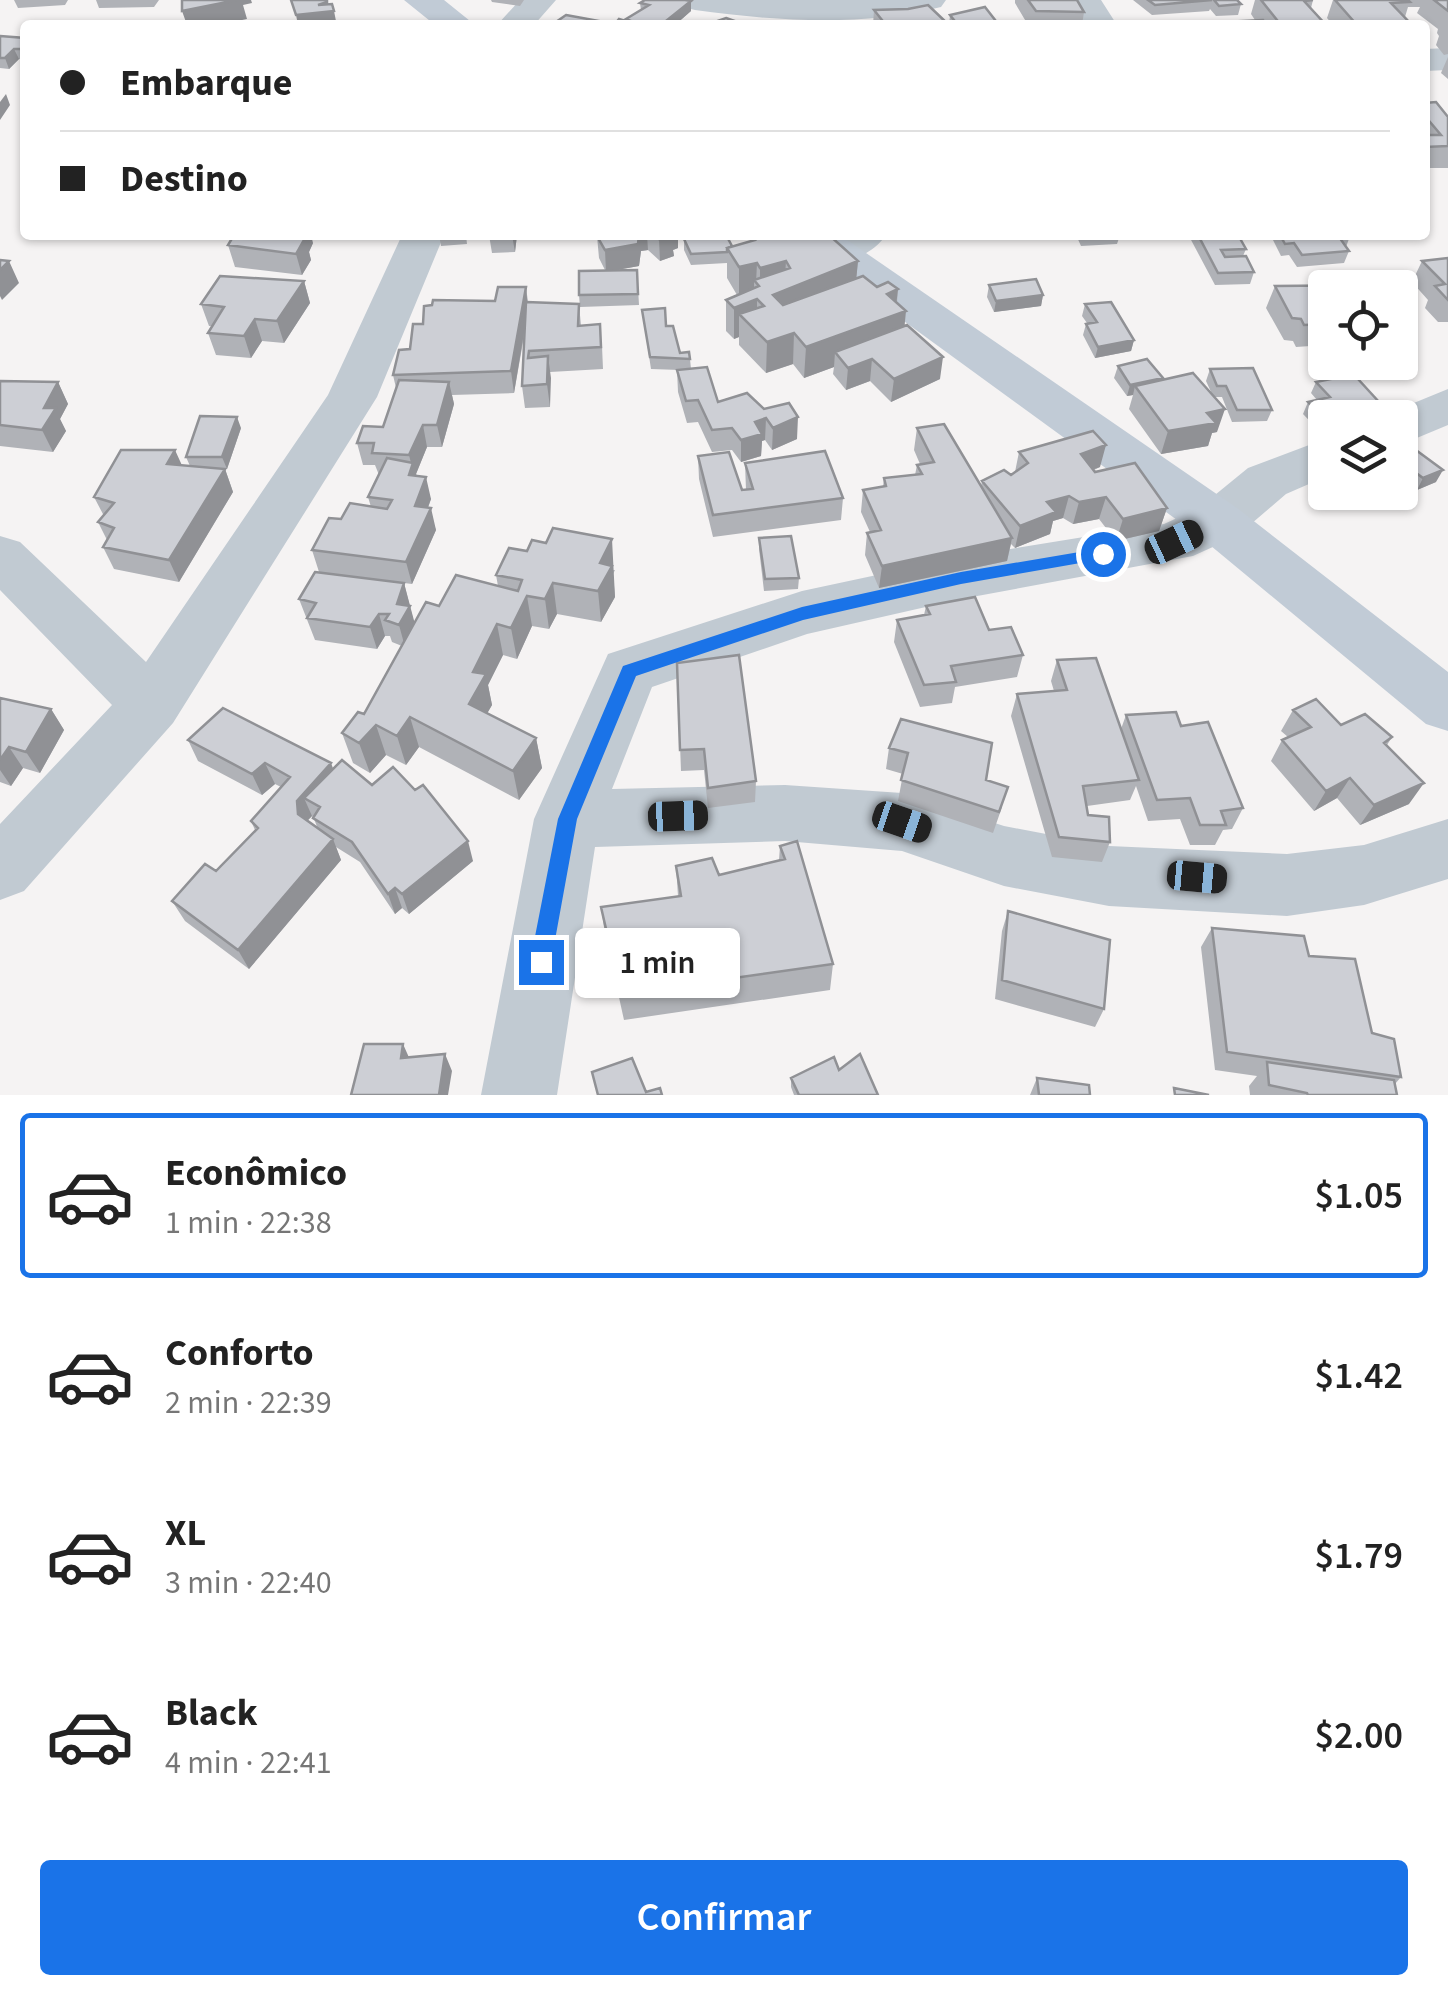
<!DOCTYPE html>
<html lang="pt">
<head>
<meta charset="utf-8">
<style>
	body { margin:0; font-family:"Source Sans 3",sans-serif; background:#f2f2f2; color:#222; height:100vh; display:flex; flex-direction:column; font-size:38px; white-space:nowrap }
	* { box-sizing:border-box; margin:0 }
	p { font-size:32px; color:#767676 }
	.icon { flex:none; width:55px; height:55px; fill:none; stroke:currentColor; stroke-width:2; stroke-linecap:round; stroke-linejoin:round }
	.map { position:relative; height:1095px; overflow:hidden }
	.drawer { display:flex; flex-direction:column; background:#fff; flex:1 }
	.drawer>* { flex:none }
	.top-card { position:absolute; left:20px; top:20px; width:1410px; height:220px; border-radius:10px; box-shadow:0 2px 8px #0004; display:grid; align-content:center; height:220px; padding:0 40px; background:#fff }
	.buttons { position:absolute; left:1308px; top:270px; display:grid; gap:20px }
	.buttons a { display:grid; place-items:center; width:110px; height:110px; border-radius:10px; background:#fff; box-shadow:0 2px 8px #0004; font-size:50px }
	.end { position:absolute; width:45px; height:45px; margin:-22px; border:12px solid #1a73e8; background:#fff; box-shadow:0 0 0 5px #fff }
	.from { border-radius:50% }
	.bubble { position:absolute; height:70px; border-radius:10px; background:#fff; box-shadow:0 2px 8px #0004; font-size:32px; font-weight:600; line-height:70px; text-align:center }
	.car { position:absolute; width:30px; height:60px; margin:-30px -15px; border-radius:12px; box-shadow:0 0 8px 2px #0007; background:linear-gradient(#222 24%,#8ab4d8 0 40%,#222 0 76%,#8ab4d8 0 86%,#222 0) }
	.top-card b { display:flex; align-items:center; gap:35px; height:95px; font-size:38px }
	.top-card b+b { border-top:2px solid #e0e0e0 }
	.top-card i { width:25px; height:25px; background:#222 }
	ul { padding:18px 0 0; list-style:none }
	li { display:flex; align-items:center; gap:30px; height:165px; margin:0 20px 15px; padding:0 20px; border:5px solid transparent; border-radius:10px }
	li div { flex:1 }
	li b { display:block; font-size:38px }
	li em { font-style:normal; font-weight:600 }
	li.active { border-color:#1a73e8 }
	li>.icon { width:90px; height:90px; stroke-width:1.5 }
	.cta { display:flex; gap:20px; margin-top:auto; padding:20px 40px }
	.cta a { flex:1; height:115px; border-radius:10px; background:#1a73e8; color:#fff; font-size:40px; font-weight:600; line-height:115px; text-align:center }
	.map>svg:first-child { display:block }
</style>
</head>
<body>
<div class="map">
<svg width="1448" height="1095" viewBox="0 0 1448 1095">
	<rect width="100%" height="100%" fill="#f5f3f3"/>
	<g fill="none" stroke-linecap="round" stroke-linejoin="round">
		<path fill="#c1cad2" fill-rule="evenodd" d="M520,0H556L534,25H497Z
			M678,0H946L941,7C862,27 775,21 695,10L683,7Z
			M1067,0H1101L1117,25H1083Z
			M1448,48V70L1425,71V49Z
			M402,235H444L377,397L173,723L24,891L0,900V824L112,705L0,590V536L20,542L146,662L328,395Z
			M832,235H886C872,256 843,266 820,260L813,251Z
			M1448,389V425L1400,445V418L1382,416Z
			M1325,439V477L1286,494L1237,536L1193,556L961,599L807,634L652,687L612,789L785,785L902,793L1004,826L1109,846L1287,854L1364,845L1448,819V879L1364,905L1287,916L1109,906L1004,886L902,851L785,841L595,847L557,1095H481L534,819L608,654L802,591L961,557L1164,524L1199,508L1248,468Z"/>
		<path fill="#c1cbd6" fill-rule="evenodd" d="M404,0H444L475,25H435Z
			M783,235H837L850,242L1237,508L1448,672V731L1426,724L1199,536L820,260L789,244Z"/>
	</g>
	<path fill="#b0b2b7" fill-rule="evenodd" d="M14,0H68L65,5L18,8Z
		M96,0H159L154,7L99,8Z
		M491,0H524L520,6L492,2Z
		M1015,0H1077L1084,12L1082,25H1028L1015,3Z
		M1133,0H1237L1241,4L1238,15L1216,16L1210,9L1209,11L1152,15Z
		M1255,0H1313L1311,8L1326,25H1224V22L1255,20L1251,14Z
		M1333,0H1448V54L1444,55L1436,45L1439,36L1437,33L1438,29L1417,13L1420,7H1408L1405,17L1412,25H1333L1327,18Z
		M691,1V11L675,25H627L626,19L641,10L640,3Z
		M874,10L949,25L950,15L999,25H873Z
		M0,36L25,38V60L19,59L9,69L0,68Z
		M1448,57V79L1441,73Z
		M1425,103L1448,117V168H1425Z
		M439,235H466L467,244L441,246Z
		M489,235H517L515,252L492,253Z
		M601,235H678V248L673,250L674,256L660,261L648,250L641,251L639,266L616,270H637L639,305L580,307L579,295L605,270L599,258L597,236Z
		M694,235H726L732,246L751,241V235H786L789,237L858,261L856,279L877,287L898,289L897,303L905,326L940,379L891,402L870,381L846,390L833,374L834,367L804,378L793,364L766,373L739,345V337L734,339L726,331V300L737,295L727,278V263L691,265L684,250V239L694,237Z
		M1076,235H1120L1117,244L1081,246Z
		M1191,235H1238L1246,249L1243,256L1254,272L1250,284L1215,285L1190,238Z
		M1273,235H1350V236L1346,247L1349,251L1344,263L1297,267L1289,255L1281,256L1272,238Z
		M313,243L309,252L311,260L302,275L235,267L228,245Z
		M1448,258V322H1438L1425,308L1428,300L1412,282L1422,261Z
		M304,281L310,303L284,343L262,341L251,358L216,355L208,333L212,326H209L201,304Z
		M989,285L1043,295L1041,306L994,312L987,297Z
		M1275,286L1325,288V345L1296,347L1293,341L1284,340L1266,308Z
		M526,287L528,302L579,304L581,326L602,346L603,369L550,372V407L525,408L522,386L525,331L514,393L452,395L454,404L442,447H427L416,474L431,499L428,508L436,530L412,584L404,583L414,623L439,606L498,586L496,575L615,570L613,574L615,597L601,622L557,614L549,629L532,626L517,659L503,655L488,685L492,705L487,713L536,738L542,768L519,800L419,747L406,765L386,755L370,773L353,763L342,733L364,714L402,646L392,642L390,636H385L377,649L315,640L299,599L394,582L319,572L312,550L341,519L371,507L368,497L379,475L375,465H363L357,443L383,427L396,388L393,375L410,349L423,324L495,301Z
		M1085,304L1134,340L1131,351L1095,358L1083,335L1086,324L1087,323L1082,316Z
		M642,310L666,326L680,353L690,359L691,369L718,402L747,393L797,439L772,450L765,440L762,441L761,456L741,462L732,450L712,452L698,422L687,423L678,392L677,370H680L651,369Z
		M1118,366L1163,378L1162,380L1212,394L1206,381L1210,369L1272,410L1267,421L1232,422L1222,397H1214L1217,432L1212,433L1208,446L1161,454L1129,409L1133,395L1127,396L1114,378Z
		M1329,369L1374,414L1361,417L1325,418V437L1303,414L1308,402L1317,400L1311,393L1316,382L1325,380Z
		M0,381L58,382L68,404L60,419L66,431L53,452L0,446Z
		M241,428L227,469H217H225L233,492L179,582L114,569L103,547L107,540L98,522L104,516L94,497L182,465L190,466L186,457Z
		M917,428L981,486L982,481L1011,475L1015,472L1019,452L1100,467L1094,470L1167,508L1159,531L1116,541L1099,519L1073,524L1063,518L1053,521L1050,534L1015,548L1011,544L1007,561L879,588L865,555L867,533L870,532L861,512L863,490L883,487L884,478L915,475L917,465L920,464L914,450Z
		M1400,444L1436,482L1417,490L1400,477Z
		M698,456L742,490H746L745,463L843,498L841,520L713,537L699,479Z
		M759,538L799,578L798,589L764,591L759,549Z
		M926,606L989,630L1023,655L1017,677L955,687L952,703L920,707L894,642L897,620L924,615Z
		M1057,660L1121,729L1126,715L1181,726L1243,808L1232,829L1223,830L1215,845H1190L1180,819L1148,821L1136,786L1130,800L1087,806L1088,815L1110,842L1102,862L1052,857L1011,716L1017,694L1054,691L1051,681Z
		M677,663L756,781L755,802L708,808L704,770L681,771Z
		M0,698L51,709L64,730L40,773L23,768L11,786L0,782Z
		M1293,710L1341,725L1392,737L1387,745L1409,804L1360,825L1337,798L1314,811L1271,761L1282,740L1288,737L1281,731Z
		M901,719L986,780L1002,807L993,833L898,801L903,774L886,769L889,748Z
		M188,740L333,770L372,785L473,861L409,914L402,908L395,914L360,862L336,847L341,860L249,969L185,921L172,901L216,871L255,830L251,821L281,787L275,784L262,795L198,761ZM312,816L314,819L318,829L307,821Z
		M780,846L833,964L830,990L624,1020L605,934L601,907L678,896L676,866L719,875L779,860Z
		M1008,911L1104,1009L1095,1027L995,999L1002,931Z
		M1212,928L1309,956L1372,1033L1401,1077L1395,1084L1397,1095H1250L1249,1086L1257,1076L1215,1070L1201,947Z
		M839,1070L878,1095H794L791,1087V1078Z
		M1037,1078L1090,1095H1030Z"/>
	<path fill="#909195" d="M237,0H251L252,3L243,5L247,19L218,25H187L182,11Z
		M327,0L329,12L334,11L336,21L298,25L296,15Z
		M691,1V11L675,25H661Z
		M14,49L19,59L9,69L5,58Z
		M6,94L10,105L0,120V102Z
		M301,235H311L313,243L309,252L311,260L302,275L296,254Z
		M512,235H517L515,252Z
		M639,235H647L648,250L641,251L639,266L606,272L605,250Z
		M670,235H678V248L673,250L674,256L660,261L659,239Z
		M9,261L19,283L2,300L0,296V270Z
		M786,261L784,291L858,261L855,292L772,326L760,298V268Z
		M757,263L756,283L754,280V294L739,298V267Z
		M304,281L310,303L284,343L277,321Z
		M526,287L528,309L514,393L511,371Z
		M898,289L895,315L906,311L903,342L835,352L834,367L804,378L806,347L887,294Z
		M1043,295L1041,306L994,312L996,301Z
		M757,299V330L739,314V337L734,339V308Z
		M255,319L262,341L251,358L244,336Z
		M794,333L793,364L766,373L767,342Z
		M1134,340L1131,351L1095,358L1098,347Z
		M548,356L551,378L550,407L547,384Z
		M943,357L940,379L891,402L894,379Z
		M872,359L870,381L846,390L848,368Z
		M1163,378L1159,389L1135,386L1133,395L1127,396L1130,385Z
		M58,382L68,404L60,419L66,431L53,452L42,430L44,408Z
		M449,382L454,404L442,447L437,425Z
		M1379,402L1374,414L1357,418L1352,408Z
		M1225,409L1217,432L1212,433L1208,446L1161,454L1168,431L1207,413Z
		M237,417L241,428L227,469L222,457Z
		M798,417L797,439L772,450L773,428Z
		M766,418L765,440L762,441L761,456L741,462V440L755,422Z
		M423,425L427,447L416,474L419,485L409,475L412,467L409,455Z
		M1106,445L1100,467L1075,476L1081,454Z
		M175,450L185,472L167,464Z
		M225,469L233,492L179,582L169,560Z
		M1443,470L1436,482L1417,490L1423,478Z
		M426,477L431,499L420,528L415,506Z
		M1069,496L1063,518L1053,521L1050,534L1015,548L1020,526L1047,502Z
		M1106,497L1099,519L1073,524L1079,502Z
		M431,508L436,530L412,584L406,562Z
		M1167,508L1159,531L1116,541L1123,519Z
		M1012,538L1007,561L879,588L882,566Z
		M612,539L615,597L601,622L598,591L600,563Z
		M404,583L416,628L405,647L399,625L397,604Z
		M553,583L557,614L549,629L545,599Z
		M527,596L532,626L517,659L511,628Z
		M379,614L385,636L377,649L370,627Z
		M497,624L503,655L488,685L492,705L476,733L469,704L473,672Z
		M51,709L64,730L40,773L26,752Z
		M410,717L419,747L406,765L397,736Z
		M376,725L386,755L370,773L359,743Z
		M536,738L542,768L519,800L513,771Z
		M9,747L23,768L11,786L0,770V760Z
		M265,763L275,784L262,795L252,774Z
		M331,763L339,784L304,798L312,816L306,822L298,814L297,801Z
		M1350,778L1337,798L1314,811L1326,791Z
		M1424,783L1409,804L1360,825L1374,805Z
		M333,839L341,860L249,969L238,950Z
		M468,841L473,861L409,914L402,894Z
		M395,888L402,908L395,914L388,894Z
		M403,1044L411,1062L401,1058Z
		M445,1054L452,1071L448,1095H439Z"/>
	<path fill="#cdcfd5" stroke="#909195" stroke-width="2.5" d="M182,0H237L182,11Z
		M291,0H327V2L318,5L332,4L334,11L296,15Z
		M645,0H685L691,1L661,25H640L626,19L649,5L640,3Z
		M1028,0H1077L1084,12L1036,11Z
		M1148,0H1212L1155,5Z
		M1214,0H1237L1241,4L1219,6Z
		M1261,0H1313L1304,1L1326,25H1281Z
		M1335,0H1408L1410,2L1391,3L1412,25H1357Z
		M1434,0H1448V11Z
		M928,5L949,25H886L874,10L908,9Z
		M985,7L999,25H958L950,15Z
		M566,15L615,24L619,19L626,21L625,25H569L556,22Z
		M726,18L746,25H706Z
		M1263,20L1267,25H1225L1224,22Z
		M0,36L25,38V49H14L5,58H0Z
		M1436,102L1448,117V146L1425,147V135H1441L1425,116V103Z
		M234,235H301L300,237L305,238L296,254L228,245Z
		M601,235H639L638,244L605,250L597,236Z
		M654,235H671L659,239Z
		M695,235H726L732,246L727,248V252L691,254L684,239L696,237Z
		M752,235H786L789,237L795,235H829L858,261L773,295L783,305L863,276L877,287L888,282L898,289L887,294L906,311L806,347L794,333L767,342L739,314L764,306L757,299L734,308L726,300L759,286L754,280L790,268L786,261L760,268L757,263L739,267L727,248L755,240Z
		M1198,235H1238L1246,249L1221,250L1225,257L1246,256L1254,272L1218,273Z
		M1280,235H1350L1339,237L1349,251L1302,255L1294,243L1285,244Z
		M1448,258V300L1435,286L1445,284L1422,261Z
		M0,260L9,261L0,270Z
		M637,270L638,294L579,295V271Z
		M220,276L304,281L277,321L255,319L244,336L208,333L224,307L201,304Z
		M1036,279L1043,295L996,301L989,285Z
		M1381,285L1383,288H1325V324L1304,325L1301,319L1292,318L1275,286Z
		M498,287H526L511,371L393,375L399,350L410,349L413,324H423L424,306L432,305L433,300L495,301Z
		M526,302L579,304L578,326L600,324L601,347L529,351L528,358L548,356L547,384L522,386Z
		M1111,302L1134,340L1098,347L1086,324L1097,322L1085,304Z
		M665,308L666,326H673L680,353L689,352L690,359L650,357L642,310Z
		M907,325L943,357L894,379L872,359L848,368L835,352Z
		M1147,359L1163,378L1130,385L1118,366Z
		M707,367L718,402L747,393L764,409L789,403L798,417L773,428L766,418L755,422L762,434L741,440L732,428L712,430L698,400L686,401L677,370Z
		M1347,367L1379,402L1352,408L1362,418H1325V420L1308,402L1330,397L1316,382L1336,378L1329,369Z
		M1253,368L1272,410H1237L1226,386H1217L1210,369Z
		M1193,373L1225,409L1207,413L1216,423L1168,431L1135,386Z
		M399,380L449,382L437,425H423L409,455L372,453L374,443H357L363,426L383,427Z
		M0,381L58,382L44,408H56L42,430L0,425Z
		M200,416L237,417L222,457H186Z
		M944,424L1012,538L882,566L867,533L881,530L863,490L886,486L884,478L922,474L917,465L934,462L917,428Z
		M1093,431L1106,445L1081,454L1095,472L1135,463L1167,508L1123,519L1106,497L1079,502L1069,496L1047,502L1056,512L1020,526L982,481L1004,470L1011,475L1028,463L1019,452Z
		M1405,442L1443,470L1423,478L1400,461V444Z
		M121,450H175L167,464L225,469L169,560L103,547L114,528L98,522L114,503L94,497Z
		M825,451L843,498L713,515L698,456L729,452L742,490L753,489L745,463Z
		M387,458L413,463L409,475L426,477L415,506L431,508L406,562L312,550L329,518L341,519L350,503L387,509L392,500L368,497Z
		M553,528L612,539L600,563L612,566L598,591L553,583L545,599L527,596L511,628L497,624L473,672L486,674L469,704L536,738L513,771L410,717L397,736L376,725L359,743L342,733L358,712L364,714L426,602L439,606L456,575L518,591L522,580L496,575L509,548L527,551L532,540L546,543Z
		M791,536L799,578L765,579L759,538Z
		M315,572L404,583L397,604L410,606L399,625L385,620L389,614H379L370,627L307,618L316,603L299,599Z
		M975,597L989,630L1011,627L1023,655L951,666L956,682L924,685L897,620L930,614L926,606Z
		M739,655L756,781L708,788L704,749L680,750L677,663Z
		M1096,658L1139,780L1083,786L1088,815L1109,817L1110,842L1059,837L1017,694L1067,690L1057,660Z
		M0,698L51,709L26,752L9,747L0,760Z
		M1316,699L1341,725L1365,714L1392,737L1384,743L1424,783L1374,805L1350,778L1326,791L1282,740L1311,727L1293,710Z
		M223,708L331,763L297,801L298,814L333,839L238,950L172,901L205,864L216,871L258,828L251,821L290,777L265,763L252,774L188,740Z
		M1176,712L1181,726L1208,722L1243,808L1221,811L1226,825H1200L1190,798L1157,800L1126,715Z
		M901,719L992,743L986,780L1008,787L999,812L901,780L908,753L889,748Z
		M342,760L372,785L393,767L415,790L423,785L468,841L402,894L395,888L388,894L352,842L313,818L320,807L304,798Z
		M797,841L833,964L621,994L601,907L681,896L676,866L712,858L719,875L785,859L780,846Z
		M1008,911L1110,940L1104,1009L1002,980Z
		M1212,928L1304,936L1309,956L1355,959L1372,1033L1394,1039L1401,1077L1227,1052Z
		M364,1044H403L401,1058L445,1054L439,1095H351Z
		M860,1054L878,1095H799L791,1078L834,1057L839,1070Z
		M632,1058L646,1092L660,1088L662,1095H598L592,1072Z
		M1267,1062L1394,1080L1397,1095H1308L1307,1093L1269,1085Z
		M1037,1078L1089,1085L1090,1095H1039Z
		M1174,1088L1209,1095H1175Z"/>
	<path fill="#1a73e8" d="M1103,548L1109,550V558L961,584L803,620L636,676L577,819L551,962L541,972L533,969L530,962L558,819L623,666L802,607L961,572Z"/>
</svg>
<div class="buttons">
<a><svg class="icon" aria-label="locate" viewBox="0 0 24 24"><circle cx="12" cy="12" r="6"/><path d="M12 2v4M12 18v4M2 12h4M18 12h4"/></svg></a>
<a><svg class="icon" aria-label="layers" viewBox="0 0 24 24"><path d="M12 4l9 5-9 5-9-5zM3 14l9 5 9-5"/></svg></a>
</div>
<i class="end from" style="left:1103px;top:554px"></i>
<i class="end" style="left:541px;top:962px"></i>
<div class="bubble" style="left:575px;top:928px;width:165px">1 min</div>
<i class="car" style="left:1174px;top:542px;rotate:65deg"></i>
<i class="car" style="left:678px;top:816px;rotate:88deg"></i>
<i class="car" style="left:902px;top:822px;rotate:109deg"></i>
<i class="car" style="left:1197px;top:877px;rotate:95deg"></i>
<div class="top-card">
<b><i class="from"></i>Embarque</b>
<b><i></i>Destino</b>
</div>
</div>
<section class="drawer">
<ul>
<li class="active"><svg class="icon" aria-label="car" viewBox="0 0 24 24"><path d="M5 17H2v-5l4-1 3-4h7l3 4 3 1v5h-3M9 17h6M6 11h13"/><circle cx="7" cy="17" r="2"/><circle cx="17" cy="17" r="2"/></svg><div><b>Econômico</b><p>1 min · 22:38</p></div><em>$1.05</em></li>
<li><svg class="icon" aria-label="car" viewBox="0 0 24 24"><path d="M5 17H2v-5l4-1 3-4h7l3 4 3 1v5h-3M9 17h6M6 11h13"/><circle cx="7" cy="17" r="2"/><circle cx="17" cy="17" r="2"/></svg><div><b>Conforto</b><p>2 min · 22:39</p></div><em>$1.42</em></li>
<li><svg class="icon" aria-label="car" viewBox="0 0 24 24"><path d="M5 17H2v-5l4-1 3-4h7l3 4 3 1v5h-3M9 17h6M6 11h13"/><circle cx="7" cy="17" r="2"/><circle cx="17" cy="17" r="2"/></svg><div><b>XL</b><p>3 min · 22:40</p></div><em>$1.79</em></li>
<li><svg class="icon" aria-label="car" viewBox="0 0 24 24"><path d="M5 17H2v-5l4-1 3-4h7l3 4 3 1v5h-3M9 17h6M6 11h13"/><circle cx="7" cy="17" r="2"/><circle cx="17" cy="17" r="2"/></svg><div><b>Black</b><p>4 min · 22:41</p></div><em>$2.00</em></li>
</ul>
<div class="cta"><a>Confirmar</a></div>
</section>
</body>
</html>
